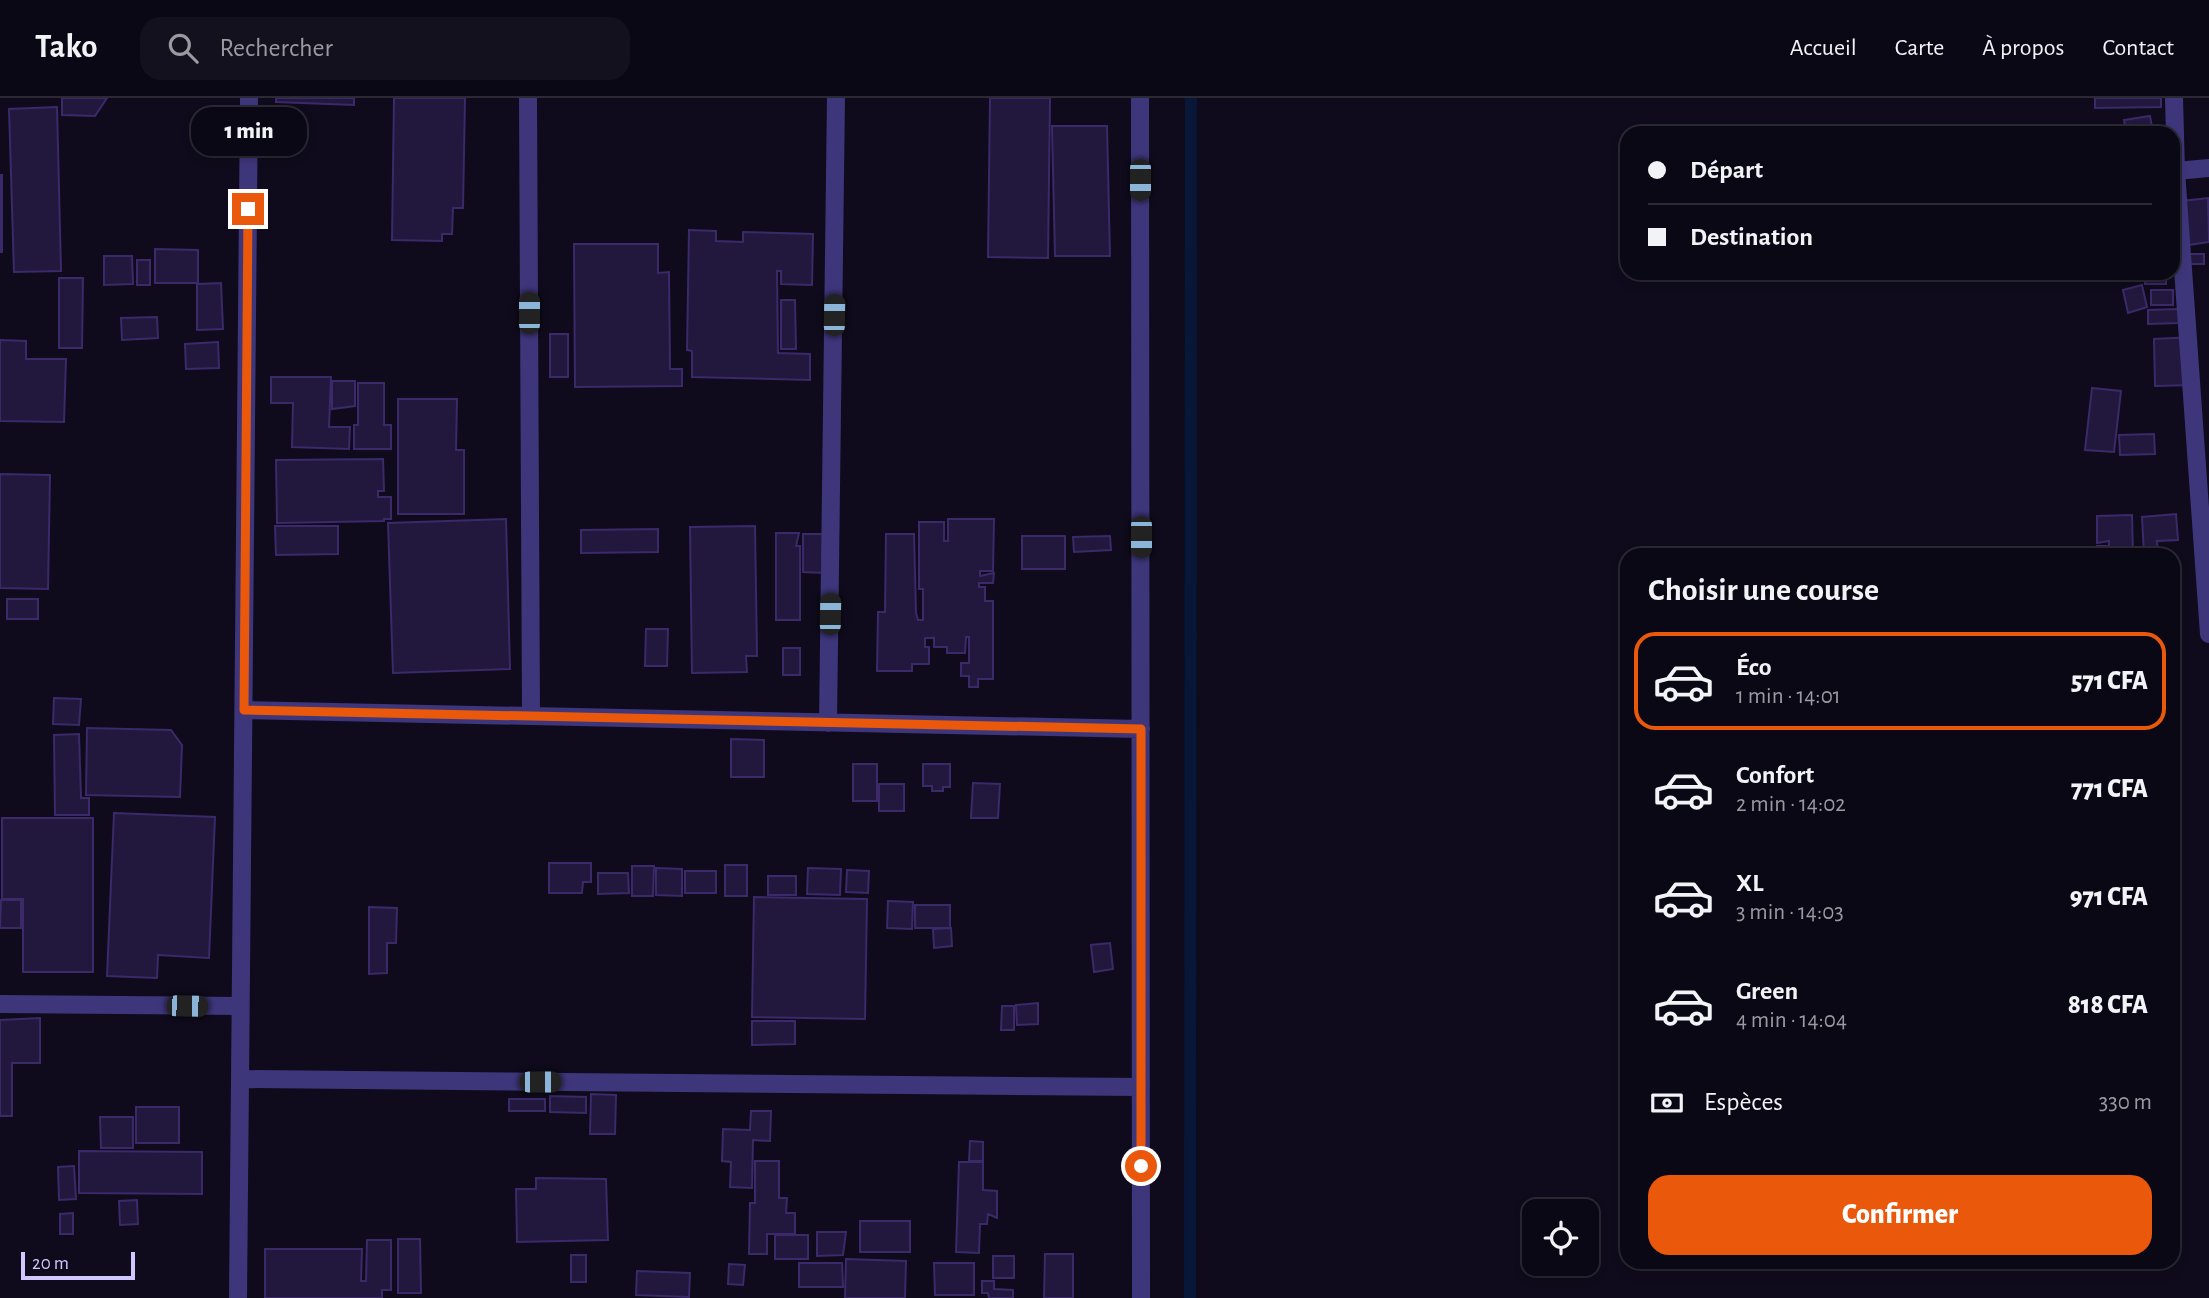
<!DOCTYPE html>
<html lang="fr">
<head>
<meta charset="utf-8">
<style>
	body { margin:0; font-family:"Alegreya Sans",sans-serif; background:#14111e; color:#f1f3f6; height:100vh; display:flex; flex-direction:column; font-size:26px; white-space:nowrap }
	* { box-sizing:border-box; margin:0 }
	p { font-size:23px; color:#9a9aa0 }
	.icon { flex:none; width:38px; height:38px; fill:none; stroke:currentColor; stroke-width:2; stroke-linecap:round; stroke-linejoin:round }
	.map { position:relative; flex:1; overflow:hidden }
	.details { position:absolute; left:1620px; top:450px; width:560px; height:721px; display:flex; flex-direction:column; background:#0b0815; border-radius:21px; box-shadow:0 4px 10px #0003,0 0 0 2px #2b2934 }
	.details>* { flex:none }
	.banner { position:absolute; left:1620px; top:28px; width:560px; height:154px; border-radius:21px; box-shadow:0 4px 10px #0003,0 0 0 2px #2b2934; display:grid; align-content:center; height:154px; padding:0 28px; background:#0b0815 }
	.tools { position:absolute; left:1522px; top:1101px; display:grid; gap:14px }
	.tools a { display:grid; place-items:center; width:77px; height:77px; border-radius:14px; background:#0b0815; box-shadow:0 4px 10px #0003,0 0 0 2px #2b2934; font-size:35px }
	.scale { position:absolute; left:21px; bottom:18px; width:114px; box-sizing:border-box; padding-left:7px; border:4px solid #d1c7ff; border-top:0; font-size:19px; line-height:24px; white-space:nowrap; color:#d1c7ff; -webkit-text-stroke:5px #0f0b1c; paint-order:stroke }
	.end { position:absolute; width:32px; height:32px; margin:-16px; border:9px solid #ea580c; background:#fff; box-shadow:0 0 0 4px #fff }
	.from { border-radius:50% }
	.bubble { position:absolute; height:49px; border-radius:21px; background:#0b0815; box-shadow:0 4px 10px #0003,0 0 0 2px #2b2934; font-size:23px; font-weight:800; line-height:49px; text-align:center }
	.car { position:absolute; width:21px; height:42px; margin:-21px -10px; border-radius:9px; box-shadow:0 0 5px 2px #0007; background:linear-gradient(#222 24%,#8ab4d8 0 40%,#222 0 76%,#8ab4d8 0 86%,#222 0) }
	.banner b { display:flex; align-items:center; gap:24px; height:66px; font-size:26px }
	.banner b+b { border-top:2px solid #2b2934 }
	.banner i { width:18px; height:18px; background:#f1f3f6 }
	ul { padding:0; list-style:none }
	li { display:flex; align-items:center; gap:21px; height:98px; margin:0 14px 10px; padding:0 14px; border:4px solid transparent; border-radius:21px }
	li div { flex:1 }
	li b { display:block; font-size:26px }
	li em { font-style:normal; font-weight:800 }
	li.selected { border-color:#ea580c }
	li>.icon { width:63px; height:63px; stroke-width:1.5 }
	h2 { padding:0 28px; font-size:32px; line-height:84px }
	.pay { display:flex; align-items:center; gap:18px; height:77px; padding:0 28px; font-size:26px }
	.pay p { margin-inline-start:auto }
	.button { display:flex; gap:14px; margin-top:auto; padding:14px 28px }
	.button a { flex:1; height:80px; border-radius:21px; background:#ea580c; color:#fff; font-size:28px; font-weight:800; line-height:80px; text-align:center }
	header { display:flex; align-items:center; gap:42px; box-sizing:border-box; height:98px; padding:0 35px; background:#0b0815; border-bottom:2px solid #2b2934 }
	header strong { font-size:33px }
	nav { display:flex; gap:38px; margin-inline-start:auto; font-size:24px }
	.search { width:490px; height:63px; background:#14111e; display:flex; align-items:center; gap:18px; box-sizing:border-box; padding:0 24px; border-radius:21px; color:#9a9aa0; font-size:26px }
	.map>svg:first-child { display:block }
</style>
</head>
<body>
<header>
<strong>Tako</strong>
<div class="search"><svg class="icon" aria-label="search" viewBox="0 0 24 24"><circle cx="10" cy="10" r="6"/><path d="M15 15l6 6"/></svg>Rechercher</div>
<nav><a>Accueil</a><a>Carte</a><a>À propos</a><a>Contact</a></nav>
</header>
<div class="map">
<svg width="2209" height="1200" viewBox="0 0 2209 1200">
	<rect width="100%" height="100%" fill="#0f0b1c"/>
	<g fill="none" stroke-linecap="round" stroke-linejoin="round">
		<path stroke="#081638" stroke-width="12" d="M1190,1200L1191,0"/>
	</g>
	<path fill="#22173d" stroke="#3b2969" stroke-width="2" d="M62,0H107L95,18L62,17Z
		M276,0H354V7L276,4Z
		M394,0H465L463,110H453L452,136H442V143L392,142Z
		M990,0H1050L1048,160L988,159Z
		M2095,0H2161V9L2095,10Z
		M57,9L61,173L14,174L9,11Z
		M2150,18L2153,35H2126L2124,22Z
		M1052,28H1107L1110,158H1055Z
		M0,77H2V154H0Z
		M2208,100L2209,144L2188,147L2182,103Z
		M689,132L716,133V143L743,144V134L813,136L812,187L781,186V173H777L778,255L810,256V282L692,279V253L687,252Z
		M574,146H658V175L669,174L670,271H682V288L575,289Z
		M155,151L198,152V185H155Z
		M2181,156H2204V166H2181Z
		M104,158H132L133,186L104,187Z
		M137,162H150V187H137Z
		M2145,177H2166V186H2145Z
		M59,180H83L82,250H59Z
		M221,185L223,231L197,232V186Z
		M2142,187L2147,209L2128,215L2123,192Z
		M2151,192H2173V207H2151Z
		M781,202H795L796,251H781Z
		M2179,211V225L2148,226V212Z
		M157,219L158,240L122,242L121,220Z
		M550,236H568V279H550Z
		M2193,239L2195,287L2155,288L2154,241Z
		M0,242L26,243V261H66L64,324L0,323Z
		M218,244L219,270L186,271L185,246Z
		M271,279H331L329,329H350L349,351L292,349L293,305H271Z
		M332,283H355V308L332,311Z
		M358,285H384V327H391V351H354V327H358Z
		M2092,290L2121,293L2114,354L2085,352Z
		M398,301H457L456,352H464V416H398Z
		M2154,336L2155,356L2120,357L2119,337Z
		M383,361L384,393H378V399H391V421H384V423L277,425L276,362Z
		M0,376L50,377L48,491L0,490Z
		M2176,416L2178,442L2157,443L2158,457H2144L2142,419Z
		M2132,417L2133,457H2098L2097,448H2109V443L2097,445V418Z
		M506,421L510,571L393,575L388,425Z
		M948,421H994L993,473H980V478L994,475L993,485H979V489H985V503H993V581H978V589H969V578H961V565H969V539H966L965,555H947V549H934V540H925V549H929V566H912V573H877L878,514H885L886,436H914L916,515L918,522H923V491H919V424H944V443H948Z
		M275,428H338V456L276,457Z
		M755,428L757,558H746L747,574L692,575L690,429Z
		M658,431V454L581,455V432Z
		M776,435H799L796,448H800V522H776Z
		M803,436H826L825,475L803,474Z
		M1022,438H1065V471H1022Z
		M1110,438L1111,452L1074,454L1073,439Z
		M7,501H38V521H7Z
		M646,531H668L667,568H645Z
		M783,550H800V577H783Z
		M54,600L81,601L79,627L53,626Z
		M87,630L171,632L182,647L180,699L86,697Z
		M79,636L81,700H89V717H55L54,637Z
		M731,641L764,642V679H731Z
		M853,666H877V703H853Z
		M923,666H950V689H943V693H932V688H923Z
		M973,685L1000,686L998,720H971Z
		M879,686H904V713H879Z
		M114,715L215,719L209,860L158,857L157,880L107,878Z
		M2,720H93V874H23V801H2Z
		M549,765H591V784H583L582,795H549Z
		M725,767H747V798H725Z
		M632,768H654L653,798H632Z
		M656,770L682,771V798L656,797Z
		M808,770L841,771L840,797L807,796Z
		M847,772L869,773L868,795L846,794Z
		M685,773H716V795H685Z
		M598,775H628L629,795L598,796Z
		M768,778H796V797H768Z
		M754,799L867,801L865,921L752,919Z
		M1,802H21V830H0Z
		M888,803L913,804L912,831L887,830Z
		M915,807H950V830H915Z
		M369,809L397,810L396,845H387V875L369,876Z
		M951,830L952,848L934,850L933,831Z
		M1110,845L1113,871L1094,874L1091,847Z
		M1038,905V926L1017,927L1016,907Z
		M1002,908H1014V932H1001Z
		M40,920V965H12V1018H0V922Z
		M752,923H795V946L752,947Z
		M591,996L616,997L615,1036H590Z
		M550,998L586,999V1015L550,1014Z
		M509,1001H545V1013H509Z
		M136,1009H179V1045H136Z
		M751,1013H771L770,1043L753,1042L752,1090L730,1089L731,1064L722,1063L723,1031L750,1032Z
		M100,1019H133V1050H101Z
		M970,1043L983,1044V1063H969Z
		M79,1053L202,1054V1096L79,1095Z
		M755,1063H779V1100H787L786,1115H795V1136H767V1156H749L750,1105H755Z
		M959,1064H983V1092L997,1093V1120L988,1116L987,1126H980L979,1155L956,1154Z
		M74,1068L76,1101L59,1102L58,1069Z
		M2174,1075H2178L2179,1100H2174Z
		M536,1080L606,1081L608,1142L517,1144L516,1091H536Z
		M137,1102L138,1126L120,1127L119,1103Z
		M73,1115V1136H60V1116Z
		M860,1123H910V1154H860Z
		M817,1134H846L843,1157L817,1158Z
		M775,1137H808V1161H775Z
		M398,1141H420L421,1195H398Z
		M367,1142H391V1192H382V1200H265V1151H362L361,1183H366Z
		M1045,1156H1073V1200H1044Z
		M571,1157H586V1184H571Z
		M993,1158H1014V1180H993Z
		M846,1161L906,1163L905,1200H845Z
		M799,1165H842L843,1189H799Z
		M934,1165H974V1197H935Z
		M729,1166L745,1167L743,1187L728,1186Z
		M637,1173L690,1175L689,1199L636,1197Z
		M982,1183H994V1191L1013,1192V1200H989L988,1195H982Z"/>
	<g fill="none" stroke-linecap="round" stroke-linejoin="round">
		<path stroke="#3e367b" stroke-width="18" d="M528,0L531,618
			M1140,0L1141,1200
			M2174,0L2176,73L2209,536
			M2176,73L2209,70
			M244,612L1141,631
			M828,625L836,0
			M0,906L240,908
			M240,981L1141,989
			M238,1200L249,0"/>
	</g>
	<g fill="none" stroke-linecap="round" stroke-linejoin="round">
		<path stroke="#ea580c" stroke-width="9" d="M248,111L244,612L1141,631V1068"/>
	</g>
</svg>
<div class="tools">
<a><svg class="icon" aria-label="locate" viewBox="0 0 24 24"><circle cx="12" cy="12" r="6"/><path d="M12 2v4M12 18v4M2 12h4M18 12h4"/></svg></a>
</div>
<div class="scale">20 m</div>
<i class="end from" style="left:1141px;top:1068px"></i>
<i class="end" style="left:248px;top:111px"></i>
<div class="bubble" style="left:191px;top:9px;width:116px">1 min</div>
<i class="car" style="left:1140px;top:82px;rotate:180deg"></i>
<i class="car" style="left:529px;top:215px;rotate:0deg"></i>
<i class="car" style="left:834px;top:217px;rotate:1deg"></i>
<i class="car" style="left:1141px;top:439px;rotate:180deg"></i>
<i class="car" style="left:830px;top:516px;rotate:1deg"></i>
<i class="car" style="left:187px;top:908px;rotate:91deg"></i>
<i class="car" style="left:540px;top:984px;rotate:90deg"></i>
<div class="banner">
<b><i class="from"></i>Départ</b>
<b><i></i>Destination</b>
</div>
<section class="details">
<h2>Choisir une course</h2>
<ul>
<li class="selected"><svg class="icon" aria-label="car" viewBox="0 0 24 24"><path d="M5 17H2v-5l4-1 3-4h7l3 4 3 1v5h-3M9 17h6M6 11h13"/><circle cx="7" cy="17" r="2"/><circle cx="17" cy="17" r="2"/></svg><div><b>Éco</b><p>1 min · 14:01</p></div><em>571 CFA</em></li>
<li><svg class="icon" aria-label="car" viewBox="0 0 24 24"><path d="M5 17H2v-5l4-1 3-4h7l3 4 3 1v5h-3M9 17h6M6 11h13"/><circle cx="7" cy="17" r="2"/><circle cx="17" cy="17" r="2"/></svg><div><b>Confort</b><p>2 min · 14:02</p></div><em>771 CFA</em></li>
<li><svg class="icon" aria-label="car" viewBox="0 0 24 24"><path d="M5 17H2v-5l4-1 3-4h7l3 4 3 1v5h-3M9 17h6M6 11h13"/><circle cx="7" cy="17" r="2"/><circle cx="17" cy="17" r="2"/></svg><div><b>XL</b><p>3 min · 14:03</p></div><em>971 CFA</em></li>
<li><svg class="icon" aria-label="car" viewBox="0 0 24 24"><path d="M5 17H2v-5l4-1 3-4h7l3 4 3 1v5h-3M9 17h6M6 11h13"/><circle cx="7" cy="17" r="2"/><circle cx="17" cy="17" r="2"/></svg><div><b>Green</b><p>4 min · 14:04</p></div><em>818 CFA</em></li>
</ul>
<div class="pay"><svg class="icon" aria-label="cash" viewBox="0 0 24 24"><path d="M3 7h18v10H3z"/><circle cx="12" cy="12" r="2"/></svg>Espèces<p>330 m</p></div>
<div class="button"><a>Confirmer</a></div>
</section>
</div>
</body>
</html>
